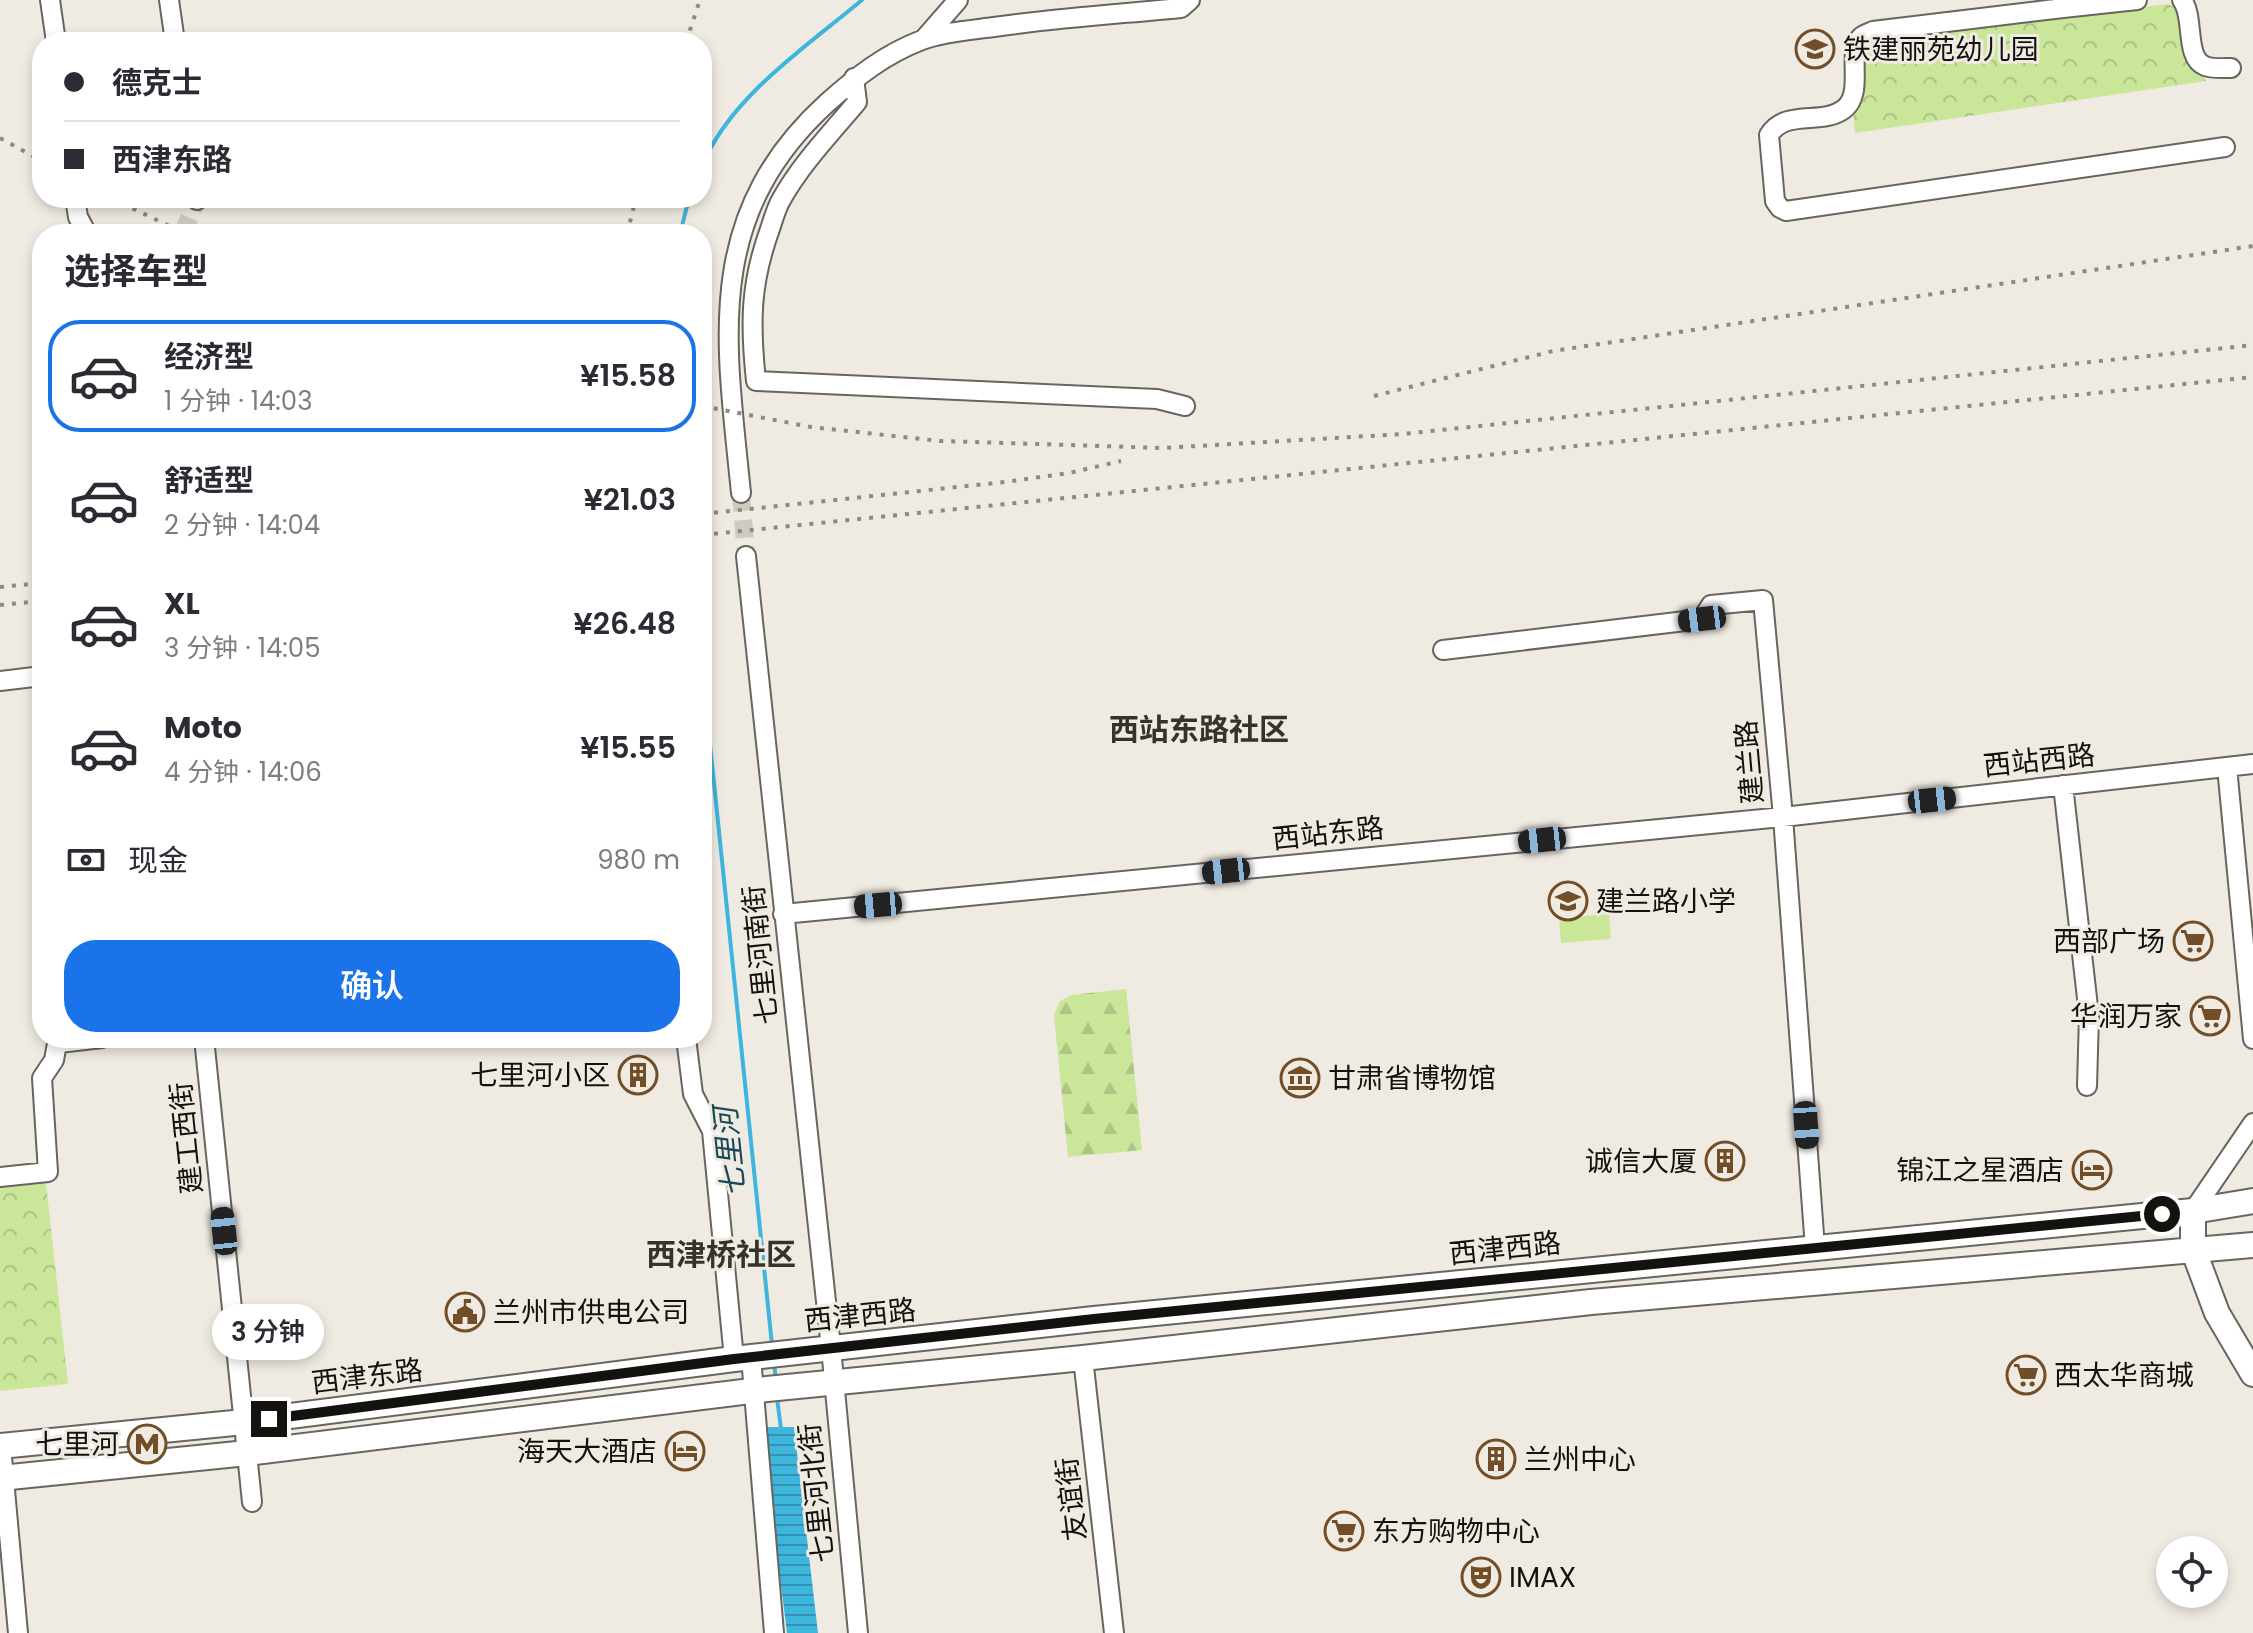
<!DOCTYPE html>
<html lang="zh">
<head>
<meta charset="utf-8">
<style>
	body { margin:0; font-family:Poppins,"Noto Sans SC",sans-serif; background:#f2f2f3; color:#2b2b33; height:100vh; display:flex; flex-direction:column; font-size:30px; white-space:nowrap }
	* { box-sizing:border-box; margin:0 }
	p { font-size:26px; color:#7c7c81 }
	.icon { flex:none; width:44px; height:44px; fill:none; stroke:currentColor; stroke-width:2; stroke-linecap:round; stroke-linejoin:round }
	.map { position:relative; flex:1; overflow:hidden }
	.drawer { position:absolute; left:32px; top:224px; width:680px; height:824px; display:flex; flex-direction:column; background:#fff; border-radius:32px; box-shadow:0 4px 12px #0003 }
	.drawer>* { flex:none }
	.hud { position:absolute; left:32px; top:32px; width:680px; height:176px; border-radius:32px; box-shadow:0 4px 12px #0003; display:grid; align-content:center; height:176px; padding:0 32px; background:#fff }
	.fabs { position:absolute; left:2156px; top:1536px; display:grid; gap:16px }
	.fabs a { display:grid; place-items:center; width:72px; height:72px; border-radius:50%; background:#fff; box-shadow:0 4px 12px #0003; font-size:40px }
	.end { position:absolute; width:36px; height:36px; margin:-18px; border:10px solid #14120f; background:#fff; box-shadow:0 0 0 4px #fff }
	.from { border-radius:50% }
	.bubble { position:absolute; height:56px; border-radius:28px; background:#fff; box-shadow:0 4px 12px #0003; font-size:26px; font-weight:600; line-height:56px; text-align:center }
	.car { position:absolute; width:24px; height:48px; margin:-24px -12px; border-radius:10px; box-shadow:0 0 6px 2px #0007; background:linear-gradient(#222 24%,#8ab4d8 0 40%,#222 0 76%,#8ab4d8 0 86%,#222 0) }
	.hud b { display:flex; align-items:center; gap:28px; height:76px; font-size:30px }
	.hud b+b { border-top:2px solid #e1e1e2 }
	.hud i { width:20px; height:20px; background:#2b2b33 }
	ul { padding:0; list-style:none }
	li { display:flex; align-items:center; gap:24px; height:112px; margin:0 16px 12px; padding:0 16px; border:4px solid transparent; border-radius:32px }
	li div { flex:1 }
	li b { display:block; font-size:30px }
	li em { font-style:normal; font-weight:600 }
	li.current { border-color:#1a73e8 }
	li>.icon { width:72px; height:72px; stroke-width:1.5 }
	h2 { padding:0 32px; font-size:36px; line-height:96px }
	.pay { display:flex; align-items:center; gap:20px; height:88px; padding:0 32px; font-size:30px }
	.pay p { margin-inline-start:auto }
	.cta { display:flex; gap:16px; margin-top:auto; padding:16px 32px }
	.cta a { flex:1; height:92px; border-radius:32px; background:#1a73e8; color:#fff; font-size:32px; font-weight:600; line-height:92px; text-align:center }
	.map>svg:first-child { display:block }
</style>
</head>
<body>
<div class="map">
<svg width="2253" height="1633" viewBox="0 0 2253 1633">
	<defs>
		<pattern id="forest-firs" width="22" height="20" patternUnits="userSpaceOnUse" patternTransform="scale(2)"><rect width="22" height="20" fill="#cae698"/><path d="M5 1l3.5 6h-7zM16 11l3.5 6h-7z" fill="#adc482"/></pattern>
		<pattern id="park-crowns" width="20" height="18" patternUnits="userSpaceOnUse" patternTransform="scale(2)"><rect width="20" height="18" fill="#cae698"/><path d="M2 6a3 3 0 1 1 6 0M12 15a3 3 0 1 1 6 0" fill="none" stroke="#adc482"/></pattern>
		<pattern id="water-rules" width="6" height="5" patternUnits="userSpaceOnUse" patternTransform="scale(2)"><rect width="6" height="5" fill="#3eb5dc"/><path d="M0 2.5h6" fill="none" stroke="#3392b1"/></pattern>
	</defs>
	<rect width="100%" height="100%" fill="#f0ebe2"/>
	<path fill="#cae698" d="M1609,914L1611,939L1561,943L1559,918Z"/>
	<path fill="url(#forest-firs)" d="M1126,989L1142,1150L1068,1157L1054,1015L1060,1001L1071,995Z"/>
	<path fill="url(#park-crowns)" d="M2168,4L2177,9L2206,81L1855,133L1849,64L1877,40Z
		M46,1183L68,1384L0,1391V1188Z"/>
	<path fill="url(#water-rules)" d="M765,1427H794L818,1633H787L768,1482Z"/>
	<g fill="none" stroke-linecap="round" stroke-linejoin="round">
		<path stroke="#3eb5dc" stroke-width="4" d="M702,166C730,97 806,47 862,0
			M680,234L689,198
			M702,667L772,1345
			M774,1362L776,1381
			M777,1398L781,1429"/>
		<path stroke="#cfcac2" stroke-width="18" stroke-dasharray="18 9" stroke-linecap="butt" d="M182,234L197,200
			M741,493L746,556"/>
		<g stroke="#69655d" stroke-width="22">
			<path id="minor" d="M50,0L56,42
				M169,0L175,42
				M2062,0L2063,8L2137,0
				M2182,0C2195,16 2184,58 2205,66C2212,69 2223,68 2231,68
				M2063,8L1873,31C1869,33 1864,34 1861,37C1846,52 1865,93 1844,109C1822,126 1786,108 1769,135L1775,201L1780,208L1786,211L2225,147
				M924,39L958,0
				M854,78L857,102C831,133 801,164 781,200C776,209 773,220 770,229C750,284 750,324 756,381L1157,399L1185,406
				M75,198L78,217L87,234
				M197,198V200
				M741,493C726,342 702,217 827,103C856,77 885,54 922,40C944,32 971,30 994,27C1056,18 1119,14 1181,8L1190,0
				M746,556L831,1348L858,1633
				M1443,650L1702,619L1711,605L1763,600L1783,817L1815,1248
				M0,681L42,676
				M2227,767L2253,1039
				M2063,785L2089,1016L2087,1086
				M783,914L1783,817L2253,764
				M204,1038L252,1502
				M686,1038L693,1094L712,1131L734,1359
				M59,1043L102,1038
				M0,1177L48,1172L42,1078L54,1060L58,1038
				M2193,1211L2253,1123
				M751,1357L774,1633
				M1083,1358L1114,1633
				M1,1446L18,1633"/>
		</g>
		<g stroke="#69655d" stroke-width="28">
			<path id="major" d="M2193,1211V1249L2217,1313L2253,1374
				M0,1446L244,1422L734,1359L1094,1319L2193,1211L2253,1201
				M0,1478L247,1453L767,1389L1083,1358L1591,1302L2253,1245"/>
		</g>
		<use href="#minor" stroke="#fff" stroke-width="18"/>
		<use href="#major" stroke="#fff" stroke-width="24"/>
		<path stroke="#8d8983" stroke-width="4" stroke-dasharray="4 8" stroke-linecap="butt" d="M686,42L700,0
			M0,138L42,161
			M111,198L186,234
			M627,234L636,198
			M1374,396L1553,351L2253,246
			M702,406L811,427L940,441L1163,448L1403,434L2253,345
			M702,514L1005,482L1069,473L1121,461
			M702,535L2253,377
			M0,587L42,583
			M0,605L42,601"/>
	</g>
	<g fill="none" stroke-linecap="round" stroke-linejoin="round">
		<path stroke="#14120f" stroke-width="10" d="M269,1419L734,1359L1094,1319L2162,1214"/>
	</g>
	<defs>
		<g id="school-ring" transform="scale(2)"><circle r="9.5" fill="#f0ebe2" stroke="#724e28" stroke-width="1.5"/><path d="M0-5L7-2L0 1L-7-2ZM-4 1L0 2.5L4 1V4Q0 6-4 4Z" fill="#724e28"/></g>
		<g id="supermarket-ring" transform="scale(2)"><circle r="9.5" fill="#f0ebe2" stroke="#724e28" stroke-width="1.5"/><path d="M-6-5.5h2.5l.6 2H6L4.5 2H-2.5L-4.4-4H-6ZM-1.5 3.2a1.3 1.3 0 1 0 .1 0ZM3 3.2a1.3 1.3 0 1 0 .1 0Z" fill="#724e28"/></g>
		<g id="building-ring" transform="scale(2)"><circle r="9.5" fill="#f0ebe2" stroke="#724e28" stroke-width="1.5"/><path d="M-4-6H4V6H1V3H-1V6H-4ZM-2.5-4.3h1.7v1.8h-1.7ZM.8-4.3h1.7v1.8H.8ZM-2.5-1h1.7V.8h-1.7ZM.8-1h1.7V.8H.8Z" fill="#724e28"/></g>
		<g id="museum-ring" transform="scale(2)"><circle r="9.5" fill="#f0ebe2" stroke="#724e28" stroke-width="1.5"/><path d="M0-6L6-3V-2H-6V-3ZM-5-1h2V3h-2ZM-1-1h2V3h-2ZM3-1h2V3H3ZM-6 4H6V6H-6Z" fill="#724e28"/></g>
		<g id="hotel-ring" transform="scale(2)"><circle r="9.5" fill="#f0ebe2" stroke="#724e28" stroke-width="1.5"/><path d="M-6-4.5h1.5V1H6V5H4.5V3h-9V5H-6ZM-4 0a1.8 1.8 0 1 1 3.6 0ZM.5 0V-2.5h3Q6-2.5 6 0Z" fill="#724e28"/></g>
		<g id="civic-ring" transform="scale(2)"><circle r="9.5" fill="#f0ebe2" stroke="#724e28" stroke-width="1.5"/><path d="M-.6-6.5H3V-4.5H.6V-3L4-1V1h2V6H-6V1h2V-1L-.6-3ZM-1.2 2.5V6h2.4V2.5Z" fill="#724e28"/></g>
		<g id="metro-ring" transform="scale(2)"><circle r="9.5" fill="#f0ebe2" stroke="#724e28" stroke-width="1.5"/><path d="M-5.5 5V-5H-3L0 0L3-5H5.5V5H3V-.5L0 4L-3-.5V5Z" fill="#724e28"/></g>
		<g id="theatre-ring" transform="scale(2)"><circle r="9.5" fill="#f0ebe2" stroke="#724e28" stroke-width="1.5"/><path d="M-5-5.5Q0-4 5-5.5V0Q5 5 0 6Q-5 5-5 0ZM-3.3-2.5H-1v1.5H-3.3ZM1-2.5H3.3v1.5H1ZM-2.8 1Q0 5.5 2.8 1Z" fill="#724e28"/></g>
	</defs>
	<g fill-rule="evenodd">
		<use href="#school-ring" x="1815" y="49"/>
		<use href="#school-ring" x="1568" y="901"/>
		<use href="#supermarket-ring" x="2193" y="941"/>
		<use href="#supermarket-ring" x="2210" y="1016"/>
		<use href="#building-ring" x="638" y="1075"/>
		<use href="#museum-ring" x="1300" y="1078"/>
		<use href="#building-ring" x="1725" y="1161"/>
		<use href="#hotel-ring" x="2092" y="1170"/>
		<use href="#civic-ring" x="465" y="1312"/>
		<use href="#supermarket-ring" x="2026" y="1375"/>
		<use href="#metro-ring" x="147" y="1444"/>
		<use href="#hotel-ring" x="685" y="1451"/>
		<use href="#building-ring" x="1496" y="1459"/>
		<use href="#supermarket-ring" x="1344" y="1531"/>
		<use href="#theatre-ring" x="1481" y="1577"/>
	</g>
	<g text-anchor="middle" stroke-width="6" stroke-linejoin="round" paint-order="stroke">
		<g font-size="28" fill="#14120f" stroke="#f0ebe2" text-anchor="start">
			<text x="1843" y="59">铁建丽苑幼儿园</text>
			<text x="1596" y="911">建兰路小学</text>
			<text x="2165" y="951" text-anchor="end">西部广场</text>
			<text x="2182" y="1026" text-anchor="end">华润万家</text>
			<text x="610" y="1085" text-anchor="end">七里河小区</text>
			<text x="1328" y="1088">甘肃省博物馆</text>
			<text x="1697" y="1171" text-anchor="end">诚信大厦</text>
			<text x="2064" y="1180" text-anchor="end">锦江之星酒店</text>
			<text x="493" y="1322">兰州市供电公司</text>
			<text x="2054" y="1385">西太华商城</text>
			<text x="119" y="1454" text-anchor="end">七里河</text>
			<text x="657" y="1461" text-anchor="end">海天大酒店</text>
			<text x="1524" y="1469">兰州中心</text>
			<text x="1372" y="1541">东方购物中心</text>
			<text x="1509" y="1587">IMAX</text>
		</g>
		<g font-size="28" fill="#14120f" stroke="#f0ebe2">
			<text transform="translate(2039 760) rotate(-6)" y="10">西站西路</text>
			<text transform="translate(1749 762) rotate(-95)" y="10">建兰路</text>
			<text transform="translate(1328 833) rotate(-6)" y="10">西站东路</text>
			<text transform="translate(760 955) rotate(-96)" y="10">七里河南街</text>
			<text transform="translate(186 1138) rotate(-96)" y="10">建工西街</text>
			<text transform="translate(1505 1248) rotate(-6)" y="10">西津西路</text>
			<text transform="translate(860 1315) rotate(-6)" y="10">西津西路</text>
			<text transform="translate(367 1376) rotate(-7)" y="10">西津东路</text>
			<text transform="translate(816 1493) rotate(-96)" y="10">七里河北街</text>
			<text transform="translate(1071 1499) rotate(-97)" y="10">友谊街</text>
		</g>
		<g font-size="30" font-weight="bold" fill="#37332c" stroke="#f0ebe2">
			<text x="1199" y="740">西站东路社区</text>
			<text x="721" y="1265">西津桥社区</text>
		</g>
		<g font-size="30" font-style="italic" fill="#174959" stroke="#f0ebe2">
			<text transform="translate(730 1152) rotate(-96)" y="10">七里河</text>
		</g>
	</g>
</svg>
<div class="fabs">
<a><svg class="icon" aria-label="locate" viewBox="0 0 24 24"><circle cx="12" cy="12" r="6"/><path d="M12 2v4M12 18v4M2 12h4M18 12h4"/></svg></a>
</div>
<i class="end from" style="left:2162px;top:1214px"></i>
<i class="end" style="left:269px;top:1419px"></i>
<div class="bubble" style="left:212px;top:1304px;width:112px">3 分钟</div>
<i class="car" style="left:1702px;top:619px;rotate:263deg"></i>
<i class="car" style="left:1932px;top:800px;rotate:84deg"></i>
<i class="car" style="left:1542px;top:840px;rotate:264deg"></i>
<i class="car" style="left:1226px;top:871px;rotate:264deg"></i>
<i class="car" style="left:878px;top:905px;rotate:265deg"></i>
<i class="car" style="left:1806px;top:1125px;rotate:176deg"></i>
<i class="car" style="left:224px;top:1231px;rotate:354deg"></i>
<div class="hud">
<b><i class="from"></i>德克士</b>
<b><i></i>西津东路</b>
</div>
<section class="drawer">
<h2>选择车型</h2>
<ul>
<li class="current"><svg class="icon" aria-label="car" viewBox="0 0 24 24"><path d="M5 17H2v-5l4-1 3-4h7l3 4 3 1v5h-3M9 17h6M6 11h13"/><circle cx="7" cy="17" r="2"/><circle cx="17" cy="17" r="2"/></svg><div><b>经济型</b><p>1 分钟 · 14:03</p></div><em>¥15.58</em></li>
<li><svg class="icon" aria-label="car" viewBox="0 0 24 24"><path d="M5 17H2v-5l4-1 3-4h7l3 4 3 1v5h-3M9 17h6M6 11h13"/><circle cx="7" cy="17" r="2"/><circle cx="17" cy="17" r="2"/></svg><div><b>舒适型</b><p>2 分钟 · 14:04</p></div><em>¥21.03</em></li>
<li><svg class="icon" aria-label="car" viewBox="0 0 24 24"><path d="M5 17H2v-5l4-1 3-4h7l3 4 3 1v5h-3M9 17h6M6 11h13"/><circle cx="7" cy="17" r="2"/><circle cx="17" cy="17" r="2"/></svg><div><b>XL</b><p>3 分钟 · 14:05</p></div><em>¥26.48</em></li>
<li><svg class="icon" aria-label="car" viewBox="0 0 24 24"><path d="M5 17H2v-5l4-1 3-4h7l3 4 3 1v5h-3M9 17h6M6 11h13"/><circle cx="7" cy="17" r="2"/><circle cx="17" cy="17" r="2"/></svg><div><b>Moto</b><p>4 分钟 · 14:06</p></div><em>¥15.55</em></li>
</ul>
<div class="pay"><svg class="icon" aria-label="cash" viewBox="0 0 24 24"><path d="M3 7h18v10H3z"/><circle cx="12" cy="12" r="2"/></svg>现金<p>980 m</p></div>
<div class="cta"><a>确认</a></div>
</section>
</div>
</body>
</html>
